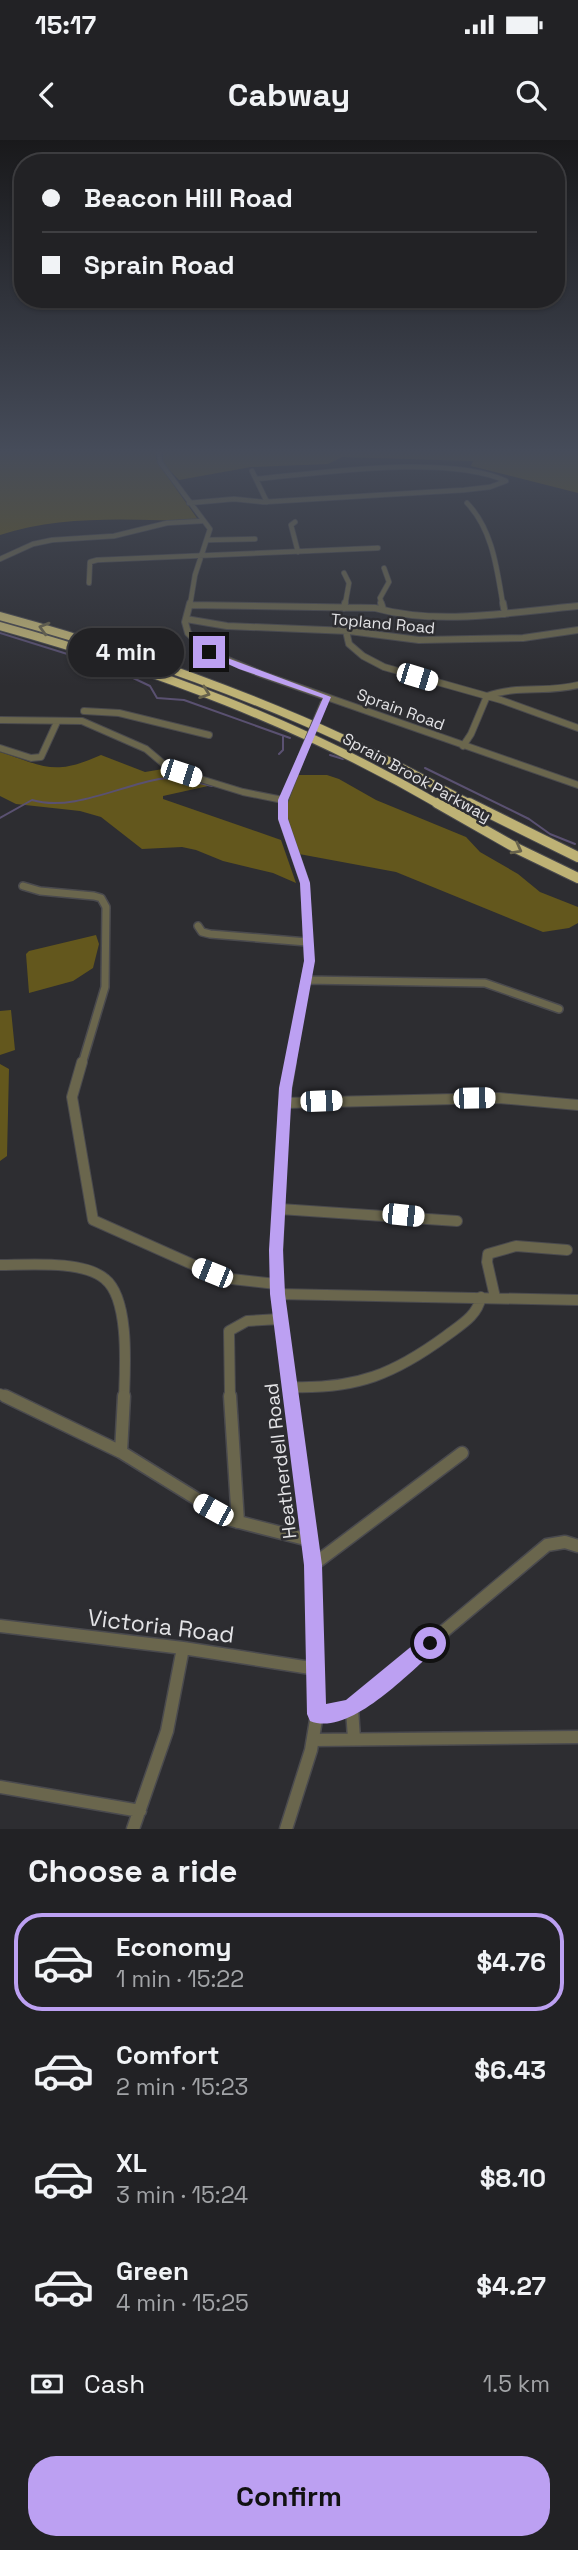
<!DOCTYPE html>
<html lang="en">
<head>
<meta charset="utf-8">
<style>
	body { margin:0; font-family:"Space Grotesk",sans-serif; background:#2e2f32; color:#f1f3f6; height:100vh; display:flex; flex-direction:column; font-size:26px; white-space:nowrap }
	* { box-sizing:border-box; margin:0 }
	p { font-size:23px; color:#a2a4a7 }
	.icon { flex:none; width:38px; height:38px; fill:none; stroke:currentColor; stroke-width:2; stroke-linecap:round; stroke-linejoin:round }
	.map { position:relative; height:1689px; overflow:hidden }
	.drawer { display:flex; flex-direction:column; background:#222225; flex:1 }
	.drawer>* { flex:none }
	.guide { position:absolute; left:14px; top:14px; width:551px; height:154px; border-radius:28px; box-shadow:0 2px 5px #0004,0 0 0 2px #3f3f42; display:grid; align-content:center; height:154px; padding:0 28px; background:#222225 }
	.end { position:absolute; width:32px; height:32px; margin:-16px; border:9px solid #bca0f2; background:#111; box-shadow:0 0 0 4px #111 }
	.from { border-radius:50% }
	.bubble { position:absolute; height:49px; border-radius:24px; background:#222225; box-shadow:0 2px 5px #0004,0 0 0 2px #3f3f42; font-size:23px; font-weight:700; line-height:49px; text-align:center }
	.car { position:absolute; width:21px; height:42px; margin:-21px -10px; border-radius:9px; box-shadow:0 0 5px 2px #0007; background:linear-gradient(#fff 24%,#345 0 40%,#fff 0 76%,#345 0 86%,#fff 0) }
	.guide b { display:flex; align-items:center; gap:24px; height:66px; font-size:26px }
	.guide b+b { border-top:2px solid #3f3f42 }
	.guide i { width:18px; height:18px; background:#f1f3f6 }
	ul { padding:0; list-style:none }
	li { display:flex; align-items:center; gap:21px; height:98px; margin:0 14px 10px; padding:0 14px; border:4px solid transparent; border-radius:28px }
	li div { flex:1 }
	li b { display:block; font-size:26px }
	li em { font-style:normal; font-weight:700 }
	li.active { border-color:#bca0f2 }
	li>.icon { width:63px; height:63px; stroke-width:1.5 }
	h2 { padding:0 28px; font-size:32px; line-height:84px }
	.pay { display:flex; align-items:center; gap:18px; height:77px; padding:0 28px; font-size:26px }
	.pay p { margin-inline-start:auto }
	.button { display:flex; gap:14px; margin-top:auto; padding:14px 28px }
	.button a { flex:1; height:80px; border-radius:28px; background:#bca0f2; color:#111; font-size:28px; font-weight:700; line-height:80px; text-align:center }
	.status { display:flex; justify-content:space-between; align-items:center; height:49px; padding:0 35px; background:#222225; direction:ltr }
	.status svg { height:19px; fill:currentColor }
	header { display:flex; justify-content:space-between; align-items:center; height:91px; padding:0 28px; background:#222225; font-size:32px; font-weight:700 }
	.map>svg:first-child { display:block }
</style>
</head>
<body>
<div class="status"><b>15:17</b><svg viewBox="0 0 49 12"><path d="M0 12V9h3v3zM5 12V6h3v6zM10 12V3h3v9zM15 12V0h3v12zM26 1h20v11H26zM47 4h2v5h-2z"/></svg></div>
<header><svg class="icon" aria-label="back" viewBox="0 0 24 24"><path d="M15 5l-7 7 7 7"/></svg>Cabway<svg class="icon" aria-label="search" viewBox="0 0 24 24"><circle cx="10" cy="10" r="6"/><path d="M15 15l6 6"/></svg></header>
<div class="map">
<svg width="578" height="1689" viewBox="0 0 578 1689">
	<rect width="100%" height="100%" fill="#2d2d31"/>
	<path fill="#63571d" d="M0,309H157L156,318L160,326L199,381C133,380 63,374 0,395Z
		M163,309H578V353L471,326L473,321L342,317L328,324L251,327L179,340L163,324Z
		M0,612C46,627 54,636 101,615L145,632L163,629L208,646L163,656V659L281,700L296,743L273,733L223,721L196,710L182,707L142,709L101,677L80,671L16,664L0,656Z
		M296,635H327L339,639L376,660L466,697L480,712L518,734L540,752L578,767V783L569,788L543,792L396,732L299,714C283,678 282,671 296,635Z
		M96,795L99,804L93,828L73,841L29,853L26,814L29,811Z
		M11,870L15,910L0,915V871Z
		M0,924L9,929L7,1016L0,1021Z"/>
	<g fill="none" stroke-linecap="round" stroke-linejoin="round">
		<path stroke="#5a5171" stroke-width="2" d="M0,493L112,528L150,546L157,558L184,560L290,598
			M279,614L283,610V596
			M330,615L343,619
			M425,628L529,679L550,694L575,704
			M0,678L32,660C71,672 120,646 159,639C176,636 196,642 212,646"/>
		<g stroke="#4a4a4e" stroke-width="6">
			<path id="minor-far4" d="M159,309L160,322L210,389L195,435L190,465
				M252,331L267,362
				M189,363L234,359L263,362L464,350L490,347L506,341C449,314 321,333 256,339
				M467,363C493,390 497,430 503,465
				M295,382L291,385L298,412
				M207,400L255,399
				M0,419L33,404L52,400L114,396L167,383L202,381
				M344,433L349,443L345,465
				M89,443L90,422L97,420L378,408
				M382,465L380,458L389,442L384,428"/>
		</g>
		<g stroke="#4a4a4e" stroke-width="8">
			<path id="minor-far3" d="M190,463L185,482L188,493L209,512L261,534L578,645
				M381,463L383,469
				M503,463L505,474
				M190,465L375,468C440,486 512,472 578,466
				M344,468L345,463
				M186,479L227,486L349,491L419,500L523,498L578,490
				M346,491L349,504L363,516L384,527L501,560L578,588
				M84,571L119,573L209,595
				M0,580L82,581L146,609L165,625L181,633L243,652L283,660
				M463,606L471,594L487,556C517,545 548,553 578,545
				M0,608L31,618L41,617L57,582
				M283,665L304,610"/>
		</g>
		<g stroke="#4a4a4e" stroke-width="10">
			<path id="minor-far2" d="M283,663V679L305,743L309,821L291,924
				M23,746L40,751L94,756L101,758L106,767L105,847L82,924
				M198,786L202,792L210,794L307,802
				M306,840L485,843L559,869"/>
		</g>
		<g stroke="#4a4a4e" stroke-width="12">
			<path id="minor-far1" d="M82,922L72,957L93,1080L223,1138L276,1144
				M284,963L499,958L578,965
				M280,1069L457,1081
				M0,1125C28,1125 83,1120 105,1139C130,1159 125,1229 124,1258
				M277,1154L578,1160
				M495,1157L487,1122L488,1114L516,1106L567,1110
				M292,1247C357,1249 394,1234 446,1196C462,1184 477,1176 481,1157
				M0,1254L8,1258
				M230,1258L229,1191L247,1181L280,1179
				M291,1258L276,1144L284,963L291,922"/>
		</g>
		<g stroke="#4a4a4e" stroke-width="15">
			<path id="minor" d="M5,1256L121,1312L231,1380L309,1400
				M230,1256L238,1382
				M121,1312L124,1256
				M313,1425L462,1313
				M0,1486L183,1508L317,1529
				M352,1568L354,1599
				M317,1574H334L352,1568L547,1405L565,1402L578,1406
				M314,1600L578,1597
				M0,1647L140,1671
				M133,1689L167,1591L183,1508
				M286,1689L311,1610L317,1574L313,1425L291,1256"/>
		</g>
		<g stroke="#4a4a4e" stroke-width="10">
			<path id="highway-far1" d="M0,476C103,504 203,538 301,580C360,605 416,635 472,665
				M0,486C155,529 301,584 440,665"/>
		</g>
		<g stroke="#4a4a4e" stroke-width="12">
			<path id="highway" d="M437,663L518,709L578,738
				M469,663L578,717"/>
		</g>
		<use href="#minor-far4" stroke="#6a664d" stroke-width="4.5"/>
		<use href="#minor-far3" stroke="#6a664d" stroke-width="6"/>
		<use href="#minor-far2" stroke="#6a664d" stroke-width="7"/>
		<use href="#minor-far1" stroke="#6a664d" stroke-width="10"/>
		<use href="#minor" stroke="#6a664d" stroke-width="12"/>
		<use href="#highway-far1" stroke="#beb275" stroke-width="8"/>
		<use href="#highway" stroke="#beb275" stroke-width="10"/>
		<g stroke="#4a4a4e" stroke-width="8" stroke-linecap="butt">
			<path id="minor-bridge" d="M304,610L324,562"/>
		</g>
		<use href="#minor-bridge" stroke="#6a664d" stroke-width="6"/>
	</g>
	<defs><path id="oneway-chevron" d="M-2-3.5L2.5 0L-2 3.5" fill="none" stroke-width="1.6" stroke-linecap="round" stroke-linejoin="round" transform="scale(1.75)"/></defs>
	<g stroke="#67624c">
		<use href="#oneway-chevron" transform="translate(44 488) rotate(-164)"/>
		<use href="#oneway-chevron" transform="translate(205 553) rotate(20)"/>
		<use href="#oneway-chevron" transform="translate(517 709) rotate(28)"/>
	</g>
	<linearGradient id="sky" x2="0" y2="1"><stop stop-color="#19191b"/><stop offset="0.57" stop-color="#464c5a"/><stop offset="1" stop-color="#464c5a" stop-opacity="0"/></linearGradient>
	<rect width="578" height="546" fill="url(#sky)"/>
	<path fill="#bca0f2" d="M206,510L331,557L288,660V679L310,743L315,821L292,948L283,1110L285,1154L322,1425L326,1564L346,1560L424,1496L430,1493L437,1496L440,1503L437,1509C408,1533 350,1597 310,1581L307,1574L304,1425L270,1154L269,1110L279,948L304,821L300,743L278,679V660L323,558L239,529L206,514Z"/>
	<g text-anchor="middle" stroke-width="5" stroke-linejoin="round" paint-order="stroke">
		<g font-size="16" fill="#e3e3e6" stroke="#2d2d31">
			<text transform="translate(383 483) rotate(5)" y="6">Topland Road</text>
			<text transform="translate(401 569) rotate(20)" y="6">Sprain Road</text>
			<text transform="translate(417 637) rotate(29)" y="6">Sprain Brook Parkway</text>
		</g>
		<g font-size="19" fill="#e3e3e6" stroke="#2d2d31">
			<text transform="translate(280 1321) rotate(-97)" y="7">Heatherdell Road</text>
		</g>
		<g font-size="23" fill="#e3e3e6" stroke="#2d2d31">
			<text transform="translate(161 1486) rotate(7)" y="8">Victoria Road</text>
		</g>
	</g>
</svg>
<i class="end from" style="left:430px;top:1503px"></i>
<i class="end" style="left:209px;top:512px"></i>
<div class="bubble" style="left:68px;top:488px;width:116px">4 min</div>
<i class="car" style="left:417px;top:537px;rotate:107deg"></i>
<i class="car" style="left:181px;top:633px;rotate:108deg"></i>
<i class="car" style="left:474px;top:958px;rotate:89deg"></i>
<i class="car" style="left:321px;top:961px;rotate:88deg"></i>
<i class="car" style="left:403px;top:1075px;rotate:96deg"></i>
<i class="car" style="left:212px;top:1133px;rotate:292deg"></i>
<i class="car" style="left:213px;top:1370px;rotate:299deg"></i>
<div class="guide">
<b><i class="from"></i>Beacon Hill Road</b>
<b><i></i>Sprain Road</b>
</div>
</div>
<section class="drawer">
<h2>Choose a ride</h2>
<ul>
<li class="active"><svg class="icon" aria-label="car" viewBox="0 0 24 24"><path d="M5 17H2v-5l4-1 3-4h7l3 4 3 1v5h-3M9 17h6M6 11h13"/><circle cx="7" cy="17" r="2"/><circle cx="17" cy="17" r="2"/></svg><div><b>Economy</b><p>1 min · 15:22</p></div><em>$4.76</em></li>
<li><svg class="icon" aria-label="car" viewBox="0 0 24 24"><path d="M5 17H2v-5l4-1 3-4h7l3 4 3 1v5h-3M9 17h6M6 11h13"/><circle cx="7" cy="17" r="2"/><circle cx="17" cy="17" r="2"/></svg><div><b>Comfort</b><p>2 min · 15:23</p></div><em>$6.43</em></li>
<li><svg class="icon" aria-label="car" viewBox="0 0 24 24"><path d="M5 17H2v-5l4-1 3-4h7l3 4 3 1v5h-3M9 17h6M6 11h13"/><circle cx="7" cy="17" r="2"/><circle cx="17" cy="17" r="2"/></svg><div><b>XL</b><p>3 min · 15:24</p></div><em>$8.10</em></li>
<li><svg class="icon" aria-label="car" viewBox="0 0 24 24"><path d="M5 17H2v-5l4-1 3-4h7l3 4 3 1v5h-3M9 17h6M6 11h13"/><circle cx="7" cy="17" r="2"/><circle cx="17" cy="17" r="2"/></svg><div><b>Green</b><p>4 min · 15:25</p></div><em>$4.27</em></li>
</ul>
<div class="pay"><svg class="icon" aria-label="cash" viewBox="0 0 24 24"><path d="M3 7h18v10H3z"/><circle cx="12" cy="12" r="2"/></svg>Cash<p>1.5 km</p></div>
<div class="button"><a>Confirm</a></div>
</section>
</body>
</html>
